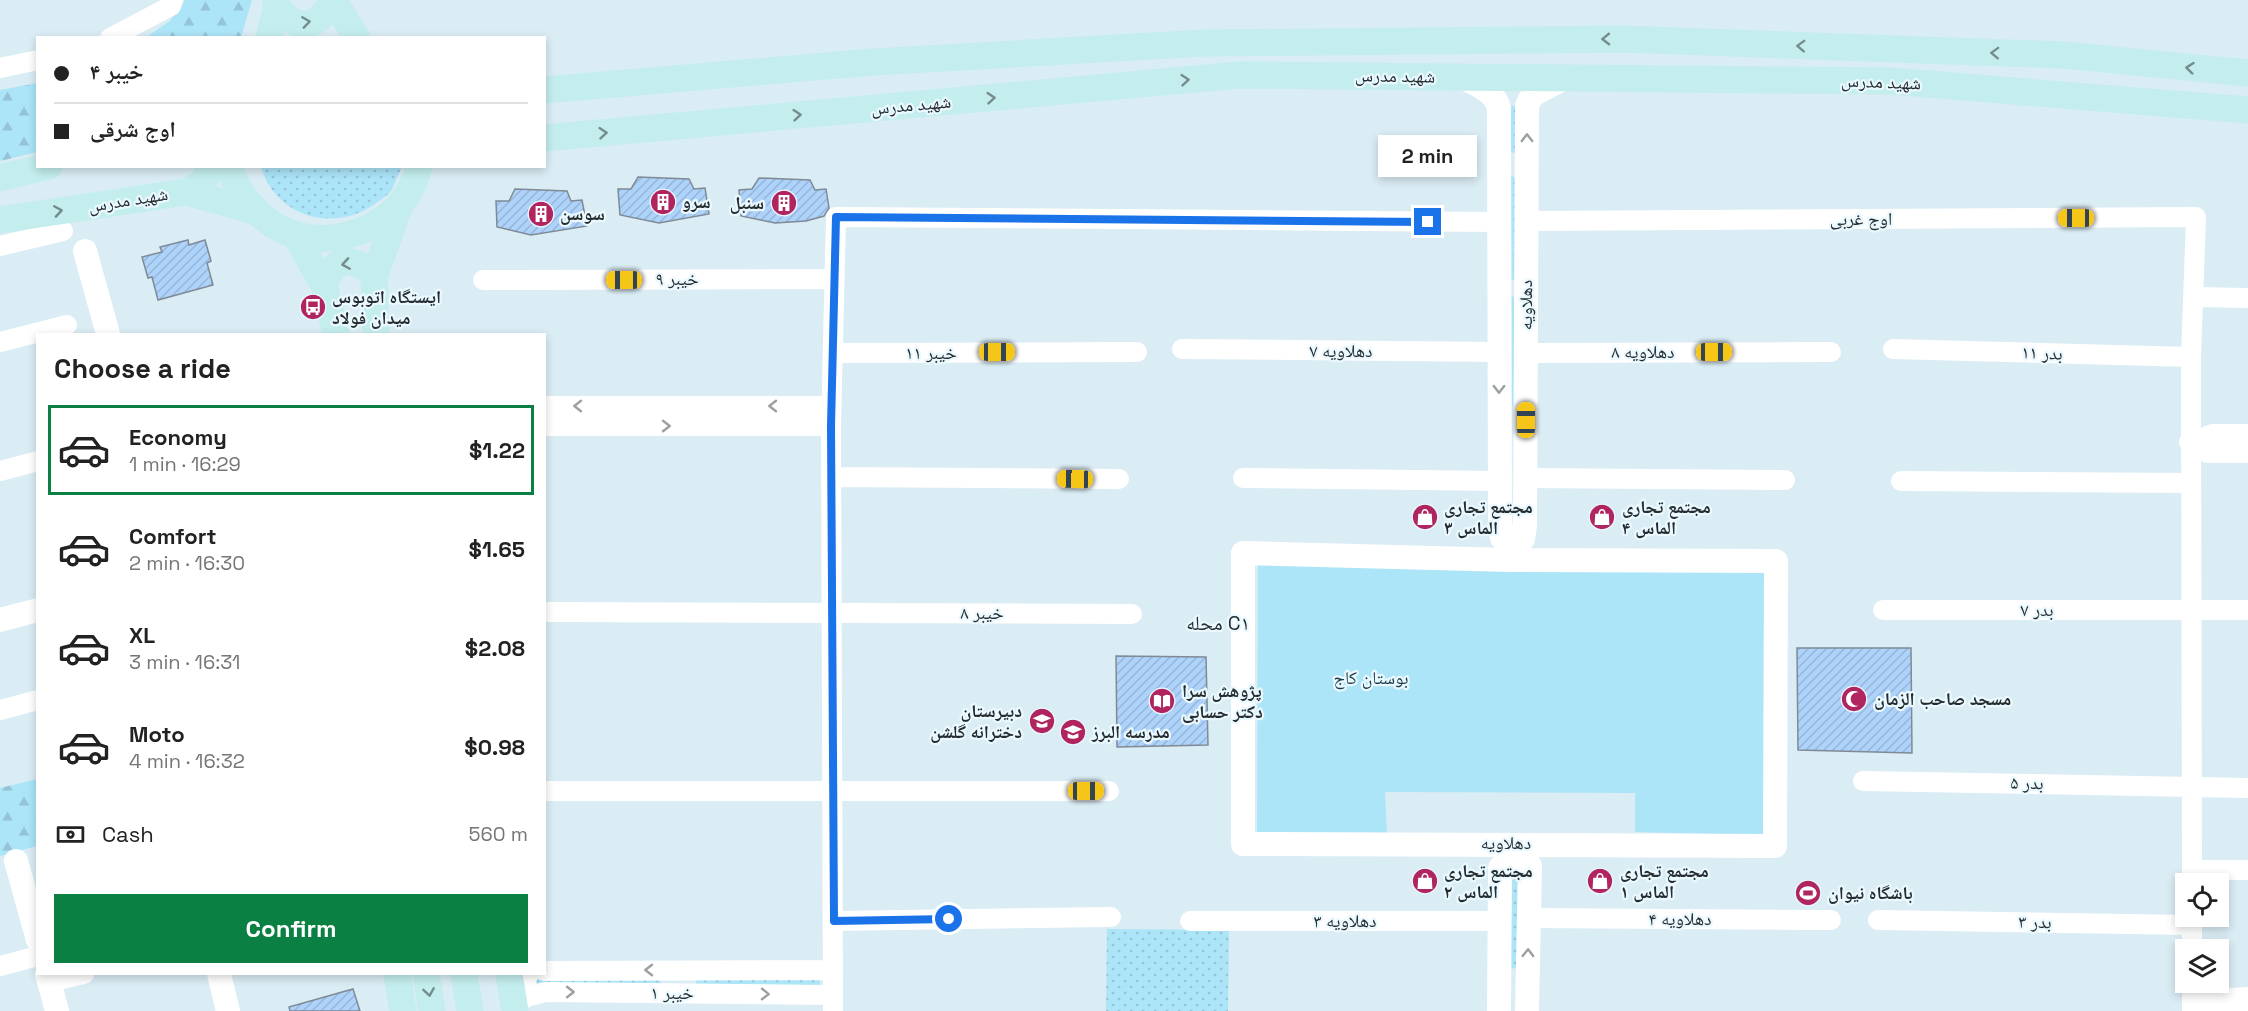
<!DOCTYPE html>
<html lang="en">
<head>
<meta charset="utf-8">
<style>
	body { margin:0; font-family:"Space Grotesk","Noto Naskh Arabic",sans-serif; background:#f2f2f2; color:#222; height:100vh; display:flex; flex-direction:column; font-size:22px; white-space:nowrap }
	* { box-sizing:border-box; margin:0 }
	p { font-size:20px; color:#767676 }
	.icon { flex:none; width:33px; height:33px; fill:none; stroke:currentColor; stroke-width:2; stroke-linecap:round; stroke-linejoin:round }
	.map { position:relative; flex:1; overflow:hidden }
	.drawer { position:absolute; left:36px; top:333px; width:510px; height:642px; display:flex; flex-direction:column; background:#fff; border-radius:0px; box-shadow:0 3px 9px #0003 }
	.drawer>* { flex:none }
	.banner { position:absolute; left:36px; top:36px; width:510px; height:132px; border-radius:0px; box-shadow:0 3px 9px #0003; display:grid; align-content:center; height:132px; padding:0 18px; background:#fff }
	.fabs { position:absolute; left:2175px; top:873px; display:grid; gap:12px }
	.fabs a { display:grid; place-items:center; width:54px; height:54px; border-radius:0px; background:#fff; box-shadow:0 3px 9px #0003; font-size:30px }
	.end { position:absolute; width:27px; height:27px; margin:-14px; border:8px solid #1a73e8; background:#fff; box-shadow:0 0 0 3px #fff }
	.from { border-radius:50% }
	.bubble { position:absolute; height:42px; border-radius:0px; background:#fff; box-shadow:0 3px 9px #0003; font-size:20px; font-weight:800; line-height:42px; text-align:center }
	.car { position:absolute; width:18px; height:36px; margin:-18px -9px; border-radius:8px; box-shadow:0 0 4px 2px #0007; background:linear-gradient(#f5c518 24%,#345 0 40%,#f5c518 0 76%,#345 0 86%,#f5c518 0) }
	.banner b { display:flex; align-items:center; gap:21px; height:57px; font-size:22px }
	.banner b+b { border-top:2px solid #e0e0e0 }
	.banner i { width:15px; height:15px; background:#222 }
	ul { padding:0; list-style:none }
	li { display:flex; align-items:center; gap:18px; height:90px; margin:0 12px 9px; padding:0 6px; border:3px solid transparent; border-radius:0px }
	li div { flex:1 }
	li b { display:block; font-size:22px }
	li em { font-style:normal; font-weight:800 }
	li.on { border-color:#0b8043 }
	li>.icon { width:54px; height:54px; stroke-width:1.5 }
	h2 { padding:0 18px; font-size:27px; line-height:72px }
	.pay { display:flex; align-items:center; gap:15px; height:66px; padding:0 18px; font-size:22px }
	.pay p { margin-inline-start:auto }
	.action { display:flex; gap:12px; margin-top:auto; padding:12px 18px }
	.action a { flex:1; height:69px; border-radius:0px; background:#0b8043; color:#fff; font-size:24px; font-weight:800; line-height:69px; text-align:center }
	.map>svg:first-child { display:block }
</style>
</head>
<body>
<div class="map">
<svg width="2248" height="1011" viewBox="0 0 2248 1011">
	<defs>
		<pattern id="grass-dots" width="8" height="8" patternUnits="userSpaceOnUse" patternTransform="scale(1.5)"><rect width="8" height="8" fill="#ace4f8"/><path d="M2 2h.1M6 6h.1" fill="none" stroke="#94c4d5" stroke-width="1.8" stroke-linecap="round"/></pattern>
		<pattern id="forest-firs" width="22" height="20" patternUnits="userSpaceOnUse" patternTransform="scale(1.5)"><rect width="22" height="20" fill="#ace4f8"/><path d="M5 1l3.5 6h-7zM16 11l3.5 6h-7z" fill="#94c4d5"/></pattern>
		<pattern id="building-hatch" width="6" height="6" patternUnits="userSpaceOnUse" patternTransform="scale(1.5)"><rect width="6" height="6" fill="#aed3fa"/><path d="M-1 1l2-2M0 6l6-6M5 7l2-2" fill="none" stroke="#96b5d7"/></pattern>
	</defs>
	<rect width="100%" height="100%" fill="#daecf4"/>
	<path fill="url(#grass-dots)" d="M1510,105L1521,108L1516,153L1508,152Z
		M261,167V166L402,167C398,174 395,185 390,192C387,196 380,200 376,203C335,234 276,217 261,167Z
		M1509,175L1520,179L1518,278L1511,280Z
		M1517,295L1520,400L1513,406L1508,400L1511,297Z
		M1511,861L1522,864L1520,964L1513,969L1508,964Z
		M1107,929L1229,930L1228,1011H1106Z
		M660,977L661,986L537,989L536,978Z
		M820,977V987L696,989V978Z"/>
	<path fill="url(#forest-firs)" d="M185,0H252L241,37L145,38L170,21Z
		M37,83V152L0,161V90Z
		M37,779V846L0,856V788Z"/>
	<path fill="#ace4f8" d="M1258,563L1766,569L1763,835L1635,832V793L1385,792L1387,834H1257Z"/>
	<path fill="url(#building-hatch)" stroke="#7f8a96" stroke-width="1.5" d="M638,177L689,179L694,189L705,188L709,214L659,223L620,215L618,189H631Z
		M759,178L810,180L815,190L826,189L829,208L824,216L806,221L775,223L741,216L739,190L752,189Z
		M515,189L567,191L571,201L582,200L587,226L531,235L497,227L496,201H509Z
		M188,240L189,245L205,240L211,261L207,263L213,285L158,300L152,277L148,278L142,257L162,252L160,247Z
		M1797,648H1911L1912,753L1798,750Z
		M1116,656L1206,657L1208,745L1117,747Z
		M353,989L360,1011H290L289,1007Z"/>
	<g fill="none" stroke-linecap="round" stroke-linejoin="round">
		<path stroke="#fff" stroke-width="20" d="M110,38L171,6L173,0
			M0,68L38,60
			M1527,221L2196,217L2191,357L2192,884
			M0,246L63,231
			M483,280L835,279
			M2194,297L2248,298
			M0,342L67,325
			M1182,349L1499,352
			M1893,349L2191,357
			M833,353L1137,352
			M1526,353L1831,352
			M544,406H831
			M544,426H831
			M2248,434H2212L2207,436L2204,443L2208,453H2248
			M0,471L38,461
			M831,477L1119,479
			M1243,478L1500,481
			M1526,478L1785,480
			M1901,481L2191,483
			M1883,610H2248
			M544,612L1132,614
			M0,710L38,700
			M1863,781L2248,788
			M544,791H1109
			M2193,870H2248
			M1529,918L1831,920
			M1878,920L2192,925
			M834,921L1111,917
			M1190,921H1500
			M2192,950V916
			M0,966L38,956
			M544,971L833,970
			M529,974L525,982L531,995
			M49,982L84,974
			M515,1006L526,997L545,992L833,995
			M833,1011L831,426L836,217L1499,222
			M2192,1011V982"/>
		<path stroke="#fff" stroke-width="24" d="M1462,77C1476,85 1495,91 1499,108L1500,518L1502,538L1510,545V560
			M85,251L108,334
			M2191,442L2204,443
			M1510,545L1523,539L1525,526L1527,106L1532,95L1565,78
			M1243,553L1510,560L1776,561L1775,846L1243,844Z
			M0,620L38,610
			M1516,852L1530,866L1527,1011
			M16,861L38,940
			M47,974L57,1011
			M219,974L228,1011
			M2206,1007L2211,1001L2248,999
			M1499,1011L1500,868L1516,852"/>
		<path stroke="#c4eded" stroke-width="27" d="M333,0L357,38
			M277,7C297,32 317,29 333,1
			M269,38L277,7L276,0
			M544,90L873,62L1205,43L1622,39L2064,55L2248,73
			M544,138L1240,75L1890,81L2248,110
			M228,166C238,190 250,209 272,224C323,258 406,229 419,166
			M0,178L49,166
			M186,192C199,186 207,181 209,166
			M0,220L186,192L255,211
			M295,235L324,285L336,334
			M324,285C334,256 355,255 374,277
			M376,334L374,277L400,205
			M397,974L403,1011
			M426,974L432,1011
			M464,974L470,1011
			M509,974L515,1011"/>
	</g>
	<defs><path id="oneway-chevron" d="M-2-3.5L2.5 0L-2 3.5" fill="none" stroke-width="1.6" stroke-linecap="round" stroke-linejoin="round" transform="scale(1.5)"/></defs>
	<g stroke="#748c8e">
		<use href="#oneway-chevron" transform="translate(306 22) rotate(-8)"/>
		<use href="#oneway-chevron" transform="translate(1606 39) rotate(179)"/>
		<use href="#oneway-chevron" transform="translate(1801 46) rotate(-178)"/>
		<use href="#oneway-chevron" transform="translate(1995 53) rotate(-178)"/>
		<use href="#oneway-chevron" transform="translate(2190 68) rotate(-174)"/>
		<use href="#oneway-chevron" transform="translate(1185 80) rotate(-5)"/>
		<use href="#oneway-chevron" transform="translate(991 98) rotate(-5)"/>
		<use href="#oneway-chevron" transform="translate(797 115) rotate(-5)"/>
		<use href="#oneway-chevron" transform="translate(603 133) rotate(-5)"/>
		<use href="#oneway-chevron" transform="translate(58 211) rotate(-9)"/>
		<use href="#oneway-chevron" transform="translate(346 264) rotate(171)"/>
		<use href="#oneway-chevron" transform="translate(429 992) rotate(81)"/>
	</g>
	<g stroke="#9da0a1">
		<use href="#oneway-chevron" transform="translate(1527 138) rotate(-90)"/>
		<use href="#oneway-chevron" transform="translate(1499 389) rotate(90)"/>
		<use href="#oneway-chevron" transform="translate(578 406) rotate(180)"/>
		<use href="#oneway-chevron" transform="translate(773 406) rotate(180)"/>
		<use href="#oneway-chevron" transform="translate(666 426)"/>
		<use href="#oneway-chevron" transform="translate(1528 953) rotate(-89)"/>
		<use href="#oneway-chevron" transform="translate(649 970) rotate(180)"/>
		<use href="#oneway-chevron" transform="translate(570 992)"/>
		<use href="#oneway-chevron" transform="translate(765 994) rotate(1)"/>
	</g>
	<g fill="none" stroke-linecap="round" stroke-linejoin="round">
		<path stroke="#1a73e8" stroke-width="8" d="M949,919L834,921L831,426L836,217L1428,222"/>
	</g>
	<defs>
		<g id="building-disc" transform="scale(1.35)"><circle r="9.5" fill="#b02460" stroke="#eaf9ff"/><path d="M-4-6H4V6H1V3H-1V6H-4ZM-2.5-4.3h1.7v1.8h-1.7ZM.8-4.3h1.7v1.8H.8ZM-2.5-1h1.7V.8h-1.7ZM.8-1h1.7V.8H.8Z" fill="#fff"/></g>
		<g id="bus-disc" transform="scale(1.35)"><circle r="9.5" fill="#b02460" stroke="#eaf9ff"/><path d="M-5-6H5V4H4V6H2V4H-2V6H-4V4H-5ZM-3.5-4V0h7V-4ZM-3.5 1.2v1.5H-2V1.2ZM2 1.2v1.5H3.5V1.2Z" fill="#fff"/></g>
		<g id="shop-disc" transform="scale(1.35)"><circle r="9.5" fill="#b02460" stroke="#eaf9ff"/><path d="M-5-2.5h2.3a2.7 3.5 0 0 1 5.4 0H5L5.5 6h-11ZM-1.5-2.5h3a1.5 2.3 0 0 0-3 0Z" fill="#fff"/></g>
		<g id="mosque-disc" transform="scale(1.35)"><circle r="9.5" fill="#b02460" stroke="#eaf9ff"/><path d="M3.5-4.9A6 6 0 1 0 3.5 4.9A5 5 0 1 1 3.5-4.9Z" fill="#fff"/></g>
		<g id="library-disc" transform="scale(1.35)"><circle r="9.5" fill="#b02460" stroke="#eaf9ff"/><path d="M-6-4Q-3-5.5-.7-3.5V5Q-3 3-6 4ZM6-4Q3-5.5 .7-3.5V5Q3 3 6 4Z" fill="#fff"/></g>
		<g id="school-disc" transform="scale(1.35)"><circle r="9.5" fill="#b02460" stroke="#eaf9ff"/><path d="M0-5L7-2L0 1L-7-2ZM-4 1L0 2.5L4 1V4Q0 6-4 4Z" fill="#fff"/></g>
		<g id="stadium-disc" transform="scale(1.35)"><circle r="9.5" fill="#b02460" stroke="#eaf9ff"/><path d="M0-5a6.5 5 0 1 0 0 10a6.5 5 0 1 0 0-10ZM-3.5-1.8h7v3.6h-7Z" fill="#fff"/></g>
	</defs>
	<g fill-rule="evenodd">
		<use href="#building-disc" x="663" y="202"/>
		<use href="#building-disc" x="784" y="203"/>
		<use href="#building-disc" x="541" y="214"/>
		<use href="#bus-disc" x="313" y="307"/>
		<use href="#shop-disc" x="1425" y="517"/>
		<use href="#shop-disc" x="1602" y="517"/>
		<use href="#mosque-disc" x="1854" y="699"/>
		<use href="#library-disc" x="1162" y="701"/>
		<use href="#school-disc" x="1042" y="721"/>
		<use href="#school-disc" x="1073" y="732"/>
		<use href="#shop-disc" x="1425" y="881"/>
		<use href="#shop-disc" x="1600" y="881"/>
		<use href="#stadium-disc" x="1808" y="893"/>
	</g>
	<g text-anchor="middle" stroke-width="4.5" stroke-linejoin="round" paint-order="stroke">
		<g font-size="18" fill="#252c2f" stroke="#eaf9ff">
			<text transform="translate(1395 76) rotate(1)" y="6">شهید مدرس</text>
			<text transform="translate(1881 82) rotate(2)" y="6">شهید مدرس</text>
			<text transform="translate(911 105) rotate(-5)" y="6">شهید مدرس</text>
			<text transform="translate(128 200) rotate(-9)" y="6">شهید مدرس</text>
			<text x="1861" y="225">اوج غربی</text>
			<text x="677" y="285">خیبر ۹</text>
			<text transform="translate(1526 305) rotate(-90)" y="6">دهلاویه</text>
			<text x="1341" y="357">دهلاویه ۷</text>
			<text x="1643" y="358">دهلاویه ۸</text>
			<text x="931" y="359">خیبر ۱۱</text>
			<text transform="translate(2042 353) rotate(2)" y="6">بدر ۱۱</text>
			<text x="2037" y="616">بدر ۷</text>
			<text x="982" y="619">خیبر ۸</text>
			<text transform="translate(2027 783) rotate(1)" y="6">بدر ۵</text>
			<text x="1506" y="849">دهلاویه</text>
			<text x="1680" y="925">دهلاویه ۴</text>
			<text x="1345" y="927">دهلاویه ۳</text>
			<text transform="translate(2035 922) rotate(1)" y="6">بدر ۳</text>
			<text x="672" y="999">خیبر ۱</text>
		</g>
		<g font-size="18" font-weight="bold" fill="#252c2f" stroke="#eaf9ff" text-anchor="start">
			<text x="682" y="208">سرو</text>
			<text x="764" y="209" text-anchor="end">سنبل</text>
			<text x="560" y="220">سوسن</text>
			<text x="332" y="303">ایستگاه اتوبوس<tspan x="332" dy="21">میدان فولاد</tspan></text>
			<text x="1444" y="513">مجتمع تجاری<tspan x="1444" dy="21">الماس ۳</tspan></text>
			<text x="1622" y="513">مجتمع تجاری<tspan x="1622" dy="21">الماس ۴</tspan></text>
			<text x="1182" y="697">پژوهش سرا<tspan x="1182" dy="21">دکتر حسابی</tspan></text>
			<text x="1874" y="705">مسجد صاحب الزمان</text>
			<text x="1022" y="717" text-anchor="end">دبیرستان<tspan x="1022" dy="21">دخترانه گلشن</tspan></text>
			<text x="1092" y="738">مدرسه البرز</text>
			<text x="1444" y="877">مجتمع تجاری<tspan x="1444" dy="21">الماس ۲</tspan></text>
			<text x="1620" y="877">مجتمع تجاری<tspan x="1620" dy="21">الماس ۱</tspan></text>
			<text x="1828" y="899">باشگاه نیوان</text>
		</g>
		<g font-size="18" fill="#153945" stroke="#eaf9ff">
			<text x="1371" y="684">بوستان کاج</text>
		</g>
		<g font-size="20" fill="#252c2f" stroke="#eaf9ff">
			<text x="1218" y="630">محله C۱</text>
		</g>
	</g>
</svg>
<div class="fabs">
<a><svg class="icon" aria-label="locate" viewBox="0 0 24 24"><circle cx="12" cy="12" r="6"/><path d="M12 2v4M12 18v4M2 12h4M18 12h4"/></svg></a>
<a><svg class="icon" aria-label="layers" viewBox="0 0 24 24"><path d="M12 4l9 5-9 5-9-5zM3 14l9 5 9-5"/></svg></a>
</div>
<i class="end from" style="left:949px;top:919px"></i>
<i class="end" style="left:1428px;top:222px"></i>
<div class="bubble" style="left:1378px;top:135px;width:99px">2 min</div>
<i class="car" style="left:2076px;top:218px;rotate:270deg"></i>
<i class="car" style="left:624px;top:280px;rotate:270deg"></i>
<i class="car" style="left:997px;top:352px;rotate:90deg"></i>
<i class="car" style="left:1714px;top:352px;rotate:90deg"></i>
<i class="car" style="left:1526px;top:420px;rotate:0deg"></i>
<i class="car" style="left:1075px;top:479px;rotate:271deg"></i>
<i class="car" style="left:1086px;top:791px;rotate:90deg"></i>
<div class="banner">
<b><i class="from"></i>خیبر ۴</b>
<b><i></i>اوج شرقی</b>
</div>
<section class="drawer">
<h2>Choose a ride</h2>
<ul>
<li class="on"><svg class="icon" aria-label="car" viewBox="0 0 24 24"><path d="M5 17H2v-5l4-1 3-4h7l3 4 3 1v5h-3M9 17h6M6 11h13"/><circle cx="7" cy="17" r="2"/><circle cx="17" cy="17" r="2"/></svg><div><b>Economy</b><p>1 min · 16:29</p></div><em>$1.22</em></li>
<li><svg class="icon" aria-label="car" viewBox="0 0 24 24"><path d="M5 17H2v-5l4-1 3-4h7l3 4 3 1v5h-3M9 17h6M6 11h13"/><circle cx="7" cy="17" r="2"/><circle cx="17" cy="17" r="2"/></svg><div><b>Comfort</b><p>2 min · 16:30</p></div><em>$1.65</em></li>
<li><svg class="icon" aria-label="car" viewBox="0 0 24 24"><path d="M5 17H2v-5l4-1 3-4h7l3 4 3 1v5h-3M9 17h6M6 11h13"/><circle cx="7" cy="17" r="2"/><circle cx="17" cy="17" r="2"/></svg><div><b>XL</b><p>3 min · 16:31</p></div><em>$2.08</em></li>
<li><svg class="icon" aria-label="car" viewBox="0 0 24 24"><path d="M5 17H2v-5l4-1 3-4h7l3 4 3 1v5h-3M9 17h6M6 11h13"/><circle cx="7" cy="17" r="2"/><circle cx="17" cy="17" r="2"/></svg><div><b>Moto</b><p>4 min · 16:32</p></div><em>$0.98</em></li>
</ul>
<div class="pay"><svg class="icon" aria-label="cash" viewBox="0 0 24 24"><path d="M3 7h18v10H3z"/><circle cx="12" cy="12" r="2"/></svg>Cash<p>560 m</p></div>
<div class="action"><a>Confirm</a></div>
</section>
</div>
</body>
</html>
